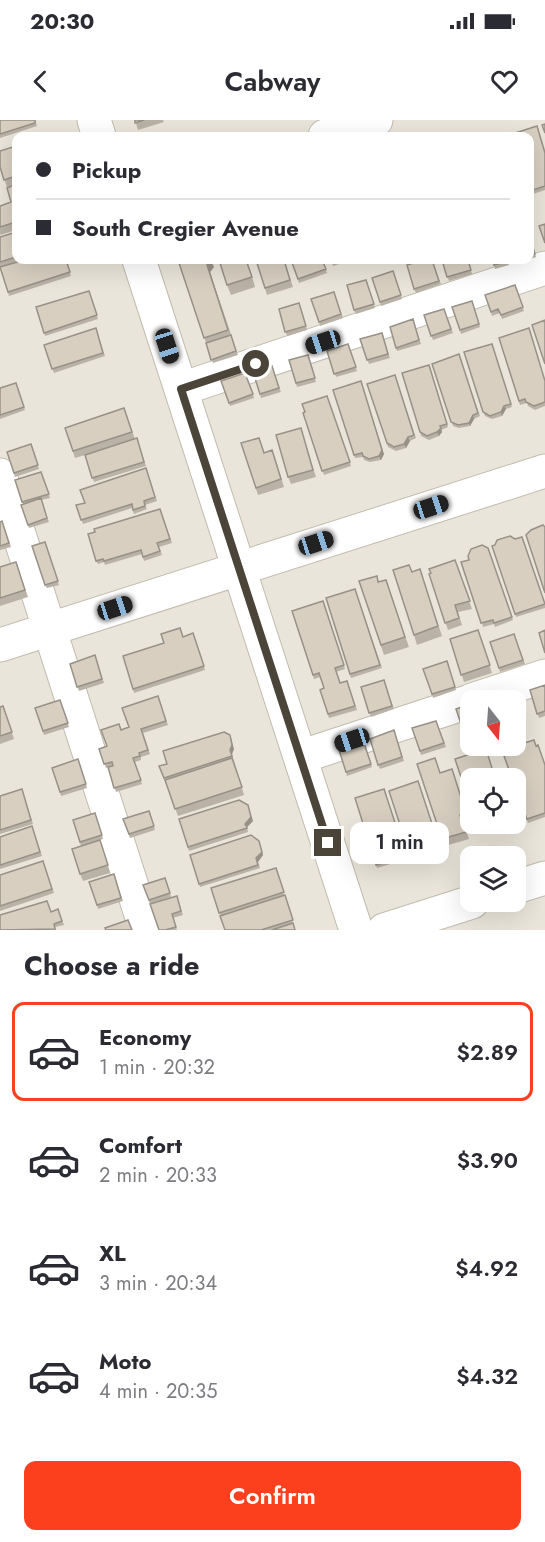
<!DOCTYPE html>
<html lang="en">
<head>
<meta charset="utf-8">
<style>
	body { margin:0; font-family:Jost,sans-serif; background:#f2f2f3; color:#2b2b33; height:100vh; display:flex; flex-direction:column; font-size:22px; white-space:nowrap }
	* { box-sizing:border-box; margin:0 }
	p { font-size:20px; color:#7c7c81 }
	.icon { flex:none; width:33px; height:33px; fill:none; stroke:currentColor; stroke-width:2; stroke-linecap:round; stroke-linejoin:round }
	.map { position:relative; height:810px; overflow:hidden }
	.sheet { display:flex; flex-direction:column; background:#fff; flex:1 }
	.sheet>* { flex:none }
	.guide { position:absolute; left:12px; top:12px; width:522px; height:132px; border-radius:12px; box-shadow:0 6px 24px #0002; display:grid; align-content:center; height:132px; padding:0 24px; background:#fff }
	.needle { width:39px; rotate:163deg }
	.buttons { position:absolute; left:460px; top:570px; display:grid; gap:12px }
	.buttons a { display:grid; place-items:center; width:66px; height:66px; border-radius:12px; background:#fff; box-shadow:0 6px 24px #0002; font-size:30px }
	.end { position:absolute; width:27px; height:27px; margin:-14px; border:8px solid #4b4439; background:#fff; box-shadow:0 0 0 3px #fff }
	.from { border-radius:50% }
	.bubble { position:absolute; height:42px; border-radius:12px; background:#fff; box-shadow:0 6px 24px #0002; font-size:20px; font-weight:600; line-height:42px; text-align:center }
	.car { position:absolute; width:18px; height:36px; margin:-18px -9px; border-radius:8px; box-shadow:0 0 4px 2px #0007; background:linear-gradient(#222 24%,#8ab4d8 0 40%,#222 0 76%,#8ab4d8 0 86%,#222 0) }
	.guide b { display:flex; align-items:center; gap:21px; height:57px; font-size:22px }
	.guide b+b { border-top:2px solid #e1e1e2 }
	.guide i { width:15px; height:15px; background:#2b2b33 }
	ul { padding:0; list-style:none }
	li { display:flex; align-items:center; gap:18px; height:99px; margin:0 12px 9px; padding:0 12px; border:3px solid transparent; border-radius:12px }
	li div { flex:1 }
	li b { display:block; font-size:22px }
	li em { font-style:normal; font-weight:600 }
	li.current { border-color:#fc3f1d }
	li>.icon { width:54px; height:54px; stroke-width:1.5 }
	h2 { padding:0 24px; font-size:27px; line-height:72px }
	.cta { display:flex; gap:12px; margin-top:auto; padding:12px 24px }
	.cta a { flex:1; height:69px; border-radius:12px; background:#fc3f1d; color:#fff; font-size:24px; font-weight:600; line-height:69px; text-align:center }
	.status { display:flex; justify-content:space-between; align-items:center; height:42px; padding:0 30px; background:#fff; direction:ltr }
	.status svg { height:16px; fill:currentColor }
	header { display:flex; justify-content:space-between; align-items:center; height:78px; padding:0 24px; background:#fff; font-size:27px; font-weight:600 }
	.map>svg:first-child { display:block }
</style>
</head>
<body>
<div class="status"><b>20:30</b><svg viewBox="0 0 49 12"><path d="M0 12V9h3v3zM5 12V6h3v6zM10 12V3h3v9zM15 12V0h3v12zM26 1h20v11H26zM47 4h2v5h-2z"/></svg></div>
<header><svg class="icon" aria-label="back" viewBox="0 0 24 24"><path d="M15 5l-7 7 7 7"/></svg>Cabway<svg class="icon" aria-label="heart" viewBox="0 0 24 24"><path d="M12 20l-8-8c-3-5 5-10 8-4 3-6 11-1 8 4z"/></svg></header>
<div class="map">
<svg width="545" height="810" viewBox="0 0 545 810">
	<rect width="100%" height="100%" fill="#f6f3ec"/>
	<path fill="#eae5da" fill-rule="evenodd" d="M0,0H545V810H0ZM16,16H530V140H16ZM471,580H516V626H471ZM471,658H516V704H471ZM471,736H516V782H471Z"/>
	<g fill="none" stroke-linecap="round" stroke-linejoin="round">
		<g stroke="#c2bbae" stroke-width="35">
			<path id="minor" d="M94,0L99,16
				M325,16L376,0
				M139,140L356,810
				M181,269L545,148
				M0,355L146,810
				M0,525L545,351
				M472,580L545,556
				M300,637L471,581
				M516,767L545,758
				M384,810L472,782"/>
		</g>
		<use href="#minor" stroke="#fff" stroke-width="33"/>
	</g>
	<path fill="#bab2a6" d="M0,0H35L37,6L0,18Z
		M135,0H163L164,2L138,10Z
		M530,16L545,32V70L530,75Z
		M16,26V64L7,67L0,47Z
		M16,64V110L0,115V86L11,82Z
		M16,112V140H22L0,147V117Z
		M530,117L536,137L517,144L515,140H530Z
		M66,140L71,156L9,176L0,147Z
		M178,140L214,147L210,152L238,235L213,243Z
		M247,140L255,167L231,175L227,165Z
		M256,140H284L293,167L267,175Z
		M291,140H323L327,153L299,163Z
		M331,140H352L333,146Z
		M432,140L441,164L416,173L414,169Z
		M442,140H468L472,154L449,161Z
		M492,140H507L509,145L495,149Z
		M393,151L402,179L381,186L380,182Z
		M366,160L375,188L356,194L354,190Z
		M515,165L524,191L502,199L500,193L492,196L491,192Z
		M89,171L98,199L45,216L36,187Z
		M334,172L343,198L320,206L319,202Z
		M472,181L480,207L461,214L460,210Z
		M299,183L307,210L287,216L279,189Z
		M444,189L453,213L433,220L424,195Z
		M413,199L421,224L397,231L396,228Z
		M96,208L105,236L54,253L44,225Z
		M382,213L390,238L369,244L360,219Z
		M499,218L545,260V286L535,290L528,286L527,283L520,285Z
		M348,224L357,251L336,257L327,231Z
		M492,224L512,287L506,289L502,296L492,299L485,296L464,232Z
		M459,234L480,296L474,299L470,306L459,308L453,306L432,244Z
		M308,235L316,262L297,267L289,240Z
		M429,245L448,307L441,310L442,312L439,316L429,320L421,316L420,312Z
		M272,246L281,272L261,278L260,274Z
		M245,253L254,278L230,286L221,261Z
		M395,255L416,318L410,321L406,328L396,331L388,327L367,264Z
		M16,263L25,290L0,299V268Z
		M333,270L384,334L381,340L370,342L364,340L363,337L355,338Z
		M327,276L351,346L324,355L303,293Z
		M124,288L135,319L137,318L146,346L94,362L85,335L75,338L65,308Z
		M303,316L316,357L291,364L288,357Z
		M241,323L275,337L284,367L258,375Z
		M31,324L39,349L15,357L7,332Z
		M146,348L157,381L145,385L147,389L134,394L132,388L83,404L76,385L85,383Z
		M41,352L50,378L41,380L49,402L29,408L21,385L23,384L15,360Z
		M160,389L172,423L159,427L162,435L144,441L142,434L105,445L104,442L98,444L96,441Z
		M2,401L11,427L0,430V402Z
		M45,422L59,465L47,468L45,465Z
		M492,426L545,484V488L516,497Z
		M488,428L513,500L495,507L494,504L483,507L469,440Z
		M455,440L472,489L458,492L462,505L448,510L429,454Z
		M16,442L28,477L0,486V447Z
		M420,449L442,516L417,525L414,515L412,452Z
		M377,456L379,462L386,460L409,527L384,535L359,461Z
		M355,469L382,548L351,558L326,478Z
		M323,481L345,549L336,552L340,563L347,561L357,590L329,598L320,570L324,568L320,557L314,559L292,491Z
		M478,510L492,553L464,562L450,519Z
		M193,513L205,550L134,573L133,569L183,517Z
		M514,514L525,544L500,552L499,548Z
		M95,535L104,563L79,571L70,544Z
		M447,541L456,570L433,578L432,574Z
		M384,560L394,589L371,597L361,567Z
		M545,565V596L539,598L530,570Z
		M158,576L168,605L143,613L150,634L141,637V640L135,642L142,664L116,672L108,647L106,648L99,629L107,626L121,610L129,607Z
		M60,580L69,607L44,615L35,588Z
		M471,584V615L465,617L464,613Z
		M3,586L14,619L0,624V587Z
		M436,601L446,627L421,635L420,631Z
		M394,610L404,641L380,649L378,645Z
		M363,620L372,647L347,656L338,627Z
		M536,626L545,645V697L528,703L525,695H524L516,672Z
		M234,629L232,634L244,675L178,696L159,646Z
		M78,639L87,668L61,676L60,672Z
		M417,644L440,653L452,649L469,700L463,702L469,719L445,726Z
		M418,661L440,729L410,738L408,731L405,732L407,739L377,748L376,745L402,711Z
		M22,669L33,704L0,714V676Z
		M149,691L155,710L130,718L123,699Z
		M95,693L103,719L81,726L73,700Z
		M179,699L253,701L247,707L248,712L189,731Z
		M476,704H507L503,708L486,714L482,711L478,712Z
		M32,706L42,736L0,749V717Z
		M100,720L110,753L83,761L80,754Z
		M260,725L263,735L258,742L260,748L200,767L190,735Z
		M43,741L54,773L0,791V755Z
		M276,748L295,810H225L211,768Z
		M114,754L123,781L98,789L97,785Z
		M165,758L171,777L150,784L143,765Z
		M177,776L183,795L173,798L177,810H159Z
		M58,789L64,805L55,807L56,810H0Z"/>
	<path fill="#979187" d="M211,140L214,147L210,152L231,217L207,145Z
		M362,265L384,334L381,340L379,336Z
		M504,286L506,289L502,296L501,292Z
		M473,295L474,299L470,306L469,303Z
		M441,308L442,312L439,316L437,312Z
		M408,317L410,321L406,328L404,324Z
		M231,618L234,629L232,634L230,630Z
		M248,685L253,701L247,707L245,704Z
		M260,725L263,735L258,742L256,738Z"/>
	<path fill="#d8cfc1" stroke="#979187" stroke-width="1.5" d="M0,0H35V3L0,14Z
		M135,0H144L135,3Z
		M545,4V13L542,5Z
		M537,6L545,33V66L530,71V16H510L509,15Z
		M16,26V56L4,60L0,47V31Z
		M16,64V102L0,107V86L11,82L7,68Z
		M545,104V123L539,106Z
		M16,112V137L0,142V117Z
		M530,118L535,134L530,135Z
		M24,140H66L70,152L8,172L0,147Z
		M178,140H211L207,145L228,210L204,218Z
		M219,140H246L252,157L227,165Z
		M256,140H284L290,160L265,168Z
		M291,140H322L326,149L298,159Z
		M423,140H432L439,161L414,169L407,145Z
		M442,140H468L471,150L447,157Z
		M492,140H507L508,141L494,145Z
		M393,151L401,175L380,182L372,158Z
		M366,160L374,184L354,190L347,165Z
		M515,165L523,187L501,195L498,189L491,192L485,175Z
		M89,171L97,195L44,213L36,187Z
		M334,172L341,194L319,202L311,179Z
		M472,181L479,204L460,210L452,187Z
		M299,183L306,206L285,212L279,189Z
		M444,189L451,209L431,216L424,195Z
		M413,199L419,220L396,228L390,207Z
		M545,200V244L532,205Z
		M96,208L103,233L52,249L44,225Z
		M529,208L545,261V282L534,286L526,282L525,279L519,281L499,218Z
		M382,213L388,234L367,240L360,219Z
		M231,215L236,231L211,240L206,223Z
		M348,224L356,247L334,254L327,231Z
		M492,224L511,284L504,286L501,292L490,296L483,292L464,232Z
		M459,234L478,293L473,295L469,303L458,305L451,302L432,244Z
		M308,235L315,258L296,263L289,240Z
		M429,245L447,304L440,306L441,308L437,312L427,316L420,312L402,253Z
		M272,246L279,268L260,274L253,252Z
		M245,253L253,274L229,283L221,261Z
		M395,255L414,315L408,317L404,324L394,327L387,323L367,264Z
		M361,261L382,330L379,336L369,339L363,336L362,333L354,335L333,270Z
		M16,263L24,287L0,295V268Z
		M327,276L350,342L322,351L303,293L305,292L302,284Z
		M124,288L132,312L73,331L65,308Z
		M301,308L313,350L288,357L276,315Z
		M137,318L144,342L92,358L85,335Z
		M259,318L264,333L272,330L281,359L256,368L241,323Z
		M31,324L38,345L14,353L7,332Z
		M146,348L155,377L144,381L145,386L133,390L132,384L81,400L76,385L85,383L80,370Z
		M41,352L49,374L22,382L15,360Z
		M41,378L47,398L28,405L21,385Z
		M160,389L170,419L157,423L160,431L143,437L141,430L104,441L103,439L96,441L88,414L95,412L94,409Z
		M2,401L9,423L0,426V402Z
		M543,405L545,407V473L526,415L531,410Z
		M510,416L515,419L522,417L545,484L515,494L492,426L495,425L497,420Z
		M45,422L58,461L45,465L32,426Z
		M482,425L488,428L512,497L494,503L493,500L481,503L461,442L469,440L468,436L471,429Z
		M455,440L470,481L455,485L459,498L445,503L429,454L431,453L429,449Z
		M16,442L25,470L0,478V447Z
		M409,445L412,452L420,449L438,506L414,515L393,450Z
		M377,456L378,462L386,460L405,517L381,525L359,461Z
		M355,469L380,545L350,554L326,478Z
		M323,481L344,545L335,548L340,563L347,561L355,586L328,594L320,570L324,568L319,553L313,555L292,491Z
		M180,508L183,517L193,513L204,546L133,569L123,536L164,523L161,514Z
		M478,510L490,545L461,555L450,519Z
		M545,510V533L539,513Z
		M514,514L523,540L499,548L490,522Z
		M95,535L102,559L77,567L70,544Z
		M447,541L455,567L432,574L423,549Z
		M384,560L392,586L369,593L361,567Z
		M545,565V591L537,594L530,570Z
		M158,576L166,601L141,609L148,630L139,633L140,636L133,638L141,660L114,668L108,647L113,646L112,642L104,644L99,629L107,626L101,610L119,604L121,610L129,607L122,588Z
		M60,580L68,603L43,611L35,588Z
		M471,584V611L464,613L456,589Z
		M3,586L12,612L0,616V587Z
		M436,601L444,623L420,631L412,608Z
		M394,610L402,637L378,645L370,619Z
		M224,612L230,615L232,625L230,630L232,636L164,658L159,646L167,644L163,631Z
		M363,620L371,644L346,652L338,627Z
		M534,620L536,626L538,625L545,645V693L527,699L524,691H522L516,672V658H512L504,636L507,635L505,629Z
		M486,629L495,658L501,656L502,658H471V690L465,679L466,672L455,639Z
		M232,638L242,667L175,689L165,660Z
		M435,638L440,653L452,649L466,693L460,695L466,712L442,719L417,644Z
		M78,639L86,664L60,672L52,648Z
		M418,661L439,725L409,734L407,727L403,728L406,735L376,745L355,678L384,669L400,718L399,712L402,711L389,671Z
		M22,669L31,700L0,710V676Z
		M239,680L248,685L251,697L245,704L247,708L188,727L179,699Z
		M149,691L154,706L129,714L123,699Z
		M95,693L102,715L80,722L73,700Z
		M476,704H502L485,710L480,707L477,708Z
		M32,706L40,732L0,745V717Z
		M251,715L259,721L262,732L256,738L258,745L199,764L190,735Z
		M100,720L108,745L80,754L72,729Z
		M43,741L52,769L0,786V755Z
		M276,748L284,772L219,793L211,768Z
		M114,754L121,778L97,785L89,762Z
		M165,758L170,773L149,780L143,765Z
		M285,775L293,800L261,810H225L220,796Z
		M177,776L181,791L172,794L176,807L165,810H159L150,784Z
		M47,781L51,792L58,789L62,801L54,804L55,809L0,810V795Z
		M128,800L132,810H106L105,808Z
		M293,803L295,810H272Z"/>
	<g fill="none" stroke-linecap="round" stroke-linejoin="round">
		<path stroke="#4b4439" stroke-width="8" d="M256,244L181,269L328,723"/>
	</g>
</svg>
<div class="buttons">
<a><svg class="needle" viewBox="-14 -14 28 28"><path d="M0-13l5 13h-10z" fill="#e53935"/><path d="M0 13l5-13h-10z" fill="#7c7c81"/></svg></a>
<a><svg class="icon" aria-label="locate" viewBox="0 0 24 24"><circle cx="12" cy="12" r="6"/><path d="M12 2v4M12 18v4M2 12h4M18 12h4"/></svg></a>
<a><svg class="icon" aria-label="layers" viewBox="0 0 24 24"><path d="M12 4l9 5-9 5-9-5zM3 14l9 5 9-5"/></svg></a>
</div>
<i class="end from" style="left:256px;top:244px"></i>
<i class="end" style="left:328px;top:723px"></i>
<div class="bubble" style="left:350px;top:702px;width:99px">1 min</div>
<i class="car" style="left:323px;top:222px;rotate:252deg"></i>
<i class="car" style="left:167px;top:226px;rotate:162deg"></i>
<i class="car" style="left:431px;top:387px;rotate:72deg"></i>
<i class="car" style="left:316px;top:423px;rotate:72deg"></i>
<i class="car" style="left:115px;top:488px;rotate:72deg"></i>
<i class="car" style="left:352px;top:620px;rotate:252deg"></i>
<div class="guide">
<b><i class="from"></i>Pickup</b>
<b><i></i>South Cregier Avenue</b>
</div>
</div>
<section class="sheet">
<h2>Choose a ride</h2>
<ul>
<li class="current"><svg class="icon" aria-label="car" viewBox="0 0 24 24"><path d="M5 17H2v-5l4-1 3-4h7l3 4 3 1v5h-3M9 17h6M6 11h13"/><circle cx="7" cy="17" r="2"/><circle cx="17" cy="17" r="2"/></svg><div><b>Economy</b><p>1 min · 20:32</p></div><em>$2.89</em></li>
<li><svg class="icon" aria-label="car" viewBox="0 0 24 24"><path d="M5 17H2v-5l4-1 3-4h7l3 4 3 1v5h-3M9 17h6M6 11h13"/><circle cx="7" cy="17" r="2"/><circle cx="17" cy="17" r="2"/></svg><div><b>Comfort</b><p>2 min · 20:33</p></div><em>$3.90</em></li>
<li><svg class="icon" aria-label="car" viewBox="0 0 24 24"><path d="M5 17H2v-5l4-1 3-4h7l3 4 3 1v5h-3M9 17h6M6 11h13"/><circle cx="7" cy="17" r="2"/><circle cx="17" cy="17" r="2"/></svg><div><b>XL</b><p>3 min · 20:34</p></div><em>$4.92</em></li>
<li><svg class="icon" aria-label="car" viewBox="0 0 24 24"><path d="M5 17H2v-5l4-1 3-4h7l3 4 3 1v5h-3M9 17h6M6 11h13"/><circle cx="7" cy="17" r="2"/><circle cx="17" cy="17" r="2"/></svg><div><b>Moto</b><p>4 min · 20:35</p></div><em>$4.32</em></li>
</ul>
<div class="cta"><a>Confirm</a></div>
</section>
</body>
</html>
